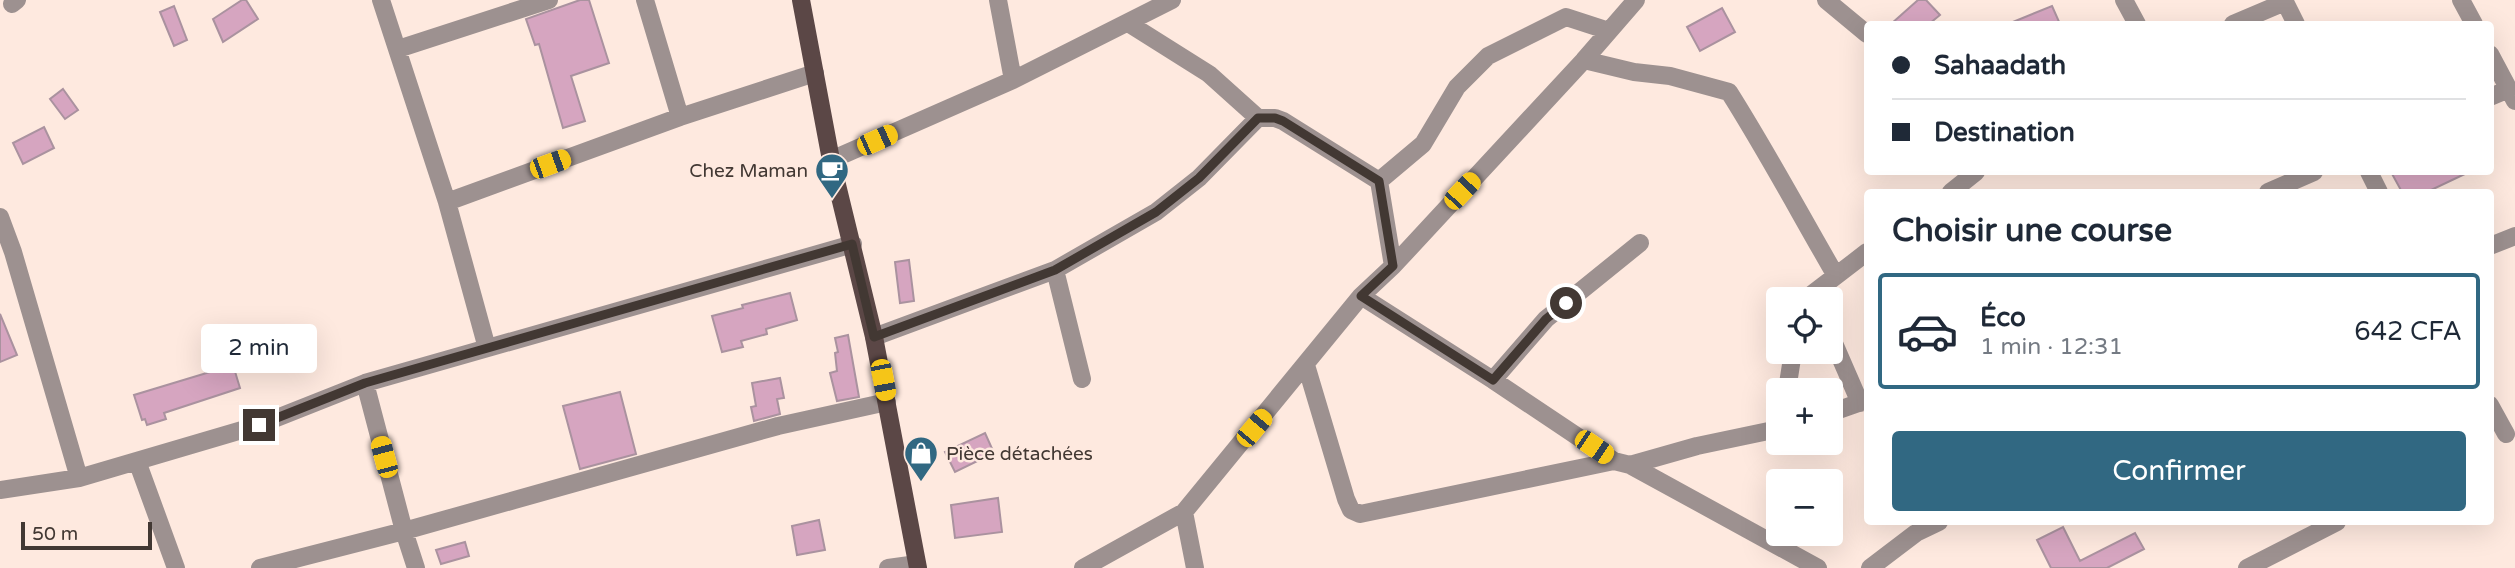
<!DOCTYPE html>
<html lang="fr">
<head>
<meta charset="utf-8">
<style>
	body { margin:0; font-family:"Varela Round",sans-serif; background:#f2f2f3; color:#1f2937; height:100vh; display:flex; flex-direction:column; font-size:26px; white-space:nowrap }
	* { box-sizing:border-box; margin:0 }
	p { font-size:23px; color:#747a83 }
	.icon { flex:none; width:38px; height:38px; fill:none; stroke:currentColor; stroke-width:2; stroke-linecap:round; stroke-linejoin:round }
	.map { position:relative; flex:1; overflow:hidden }
	.side { position:absolute; left:1864px; top:189px; width:630px; height:336px; display:flex; flex-direction:column; background:#fff; border-radius:7px; box-shadow:0 7px 28px #0002 }
	.side>* { flex:none }
	.top-card { position:absolute; left:1864px; top:21px; width:630px; height:154px; border-radius:7px; box-shadow:0 7px 28px #0002; display:grid; align-content:center; height:154px; padding:0 28px; background:#fff }
	.controls { position:absolute; left:1766px; top:287px; display:grid; gap:14px }
	.controls a { display:grid; place-items:center; width:77px; height:77px; border-radius:7px; background:#fff; box-shadow:0 7px 28px #0002; font-size:35px }
	.scale { position:absolute; left:21px; bottom:18px; width:131px; box-sizing:border-box; padding-left:7px; border:4px solid #423833; border-top:0; font-size:19px; line-height:24px; white-space:nowrap; color:#423833; -webkit-text-stroke:5px #fee9df; paint-order:stroke }
	.end { position:absolute; width:32px; height:32px; margin:-16px; border:9px solid #423833; background:#fff; box-shadow:0 0 0 4px #fff }
	.from { border-radius:50% }
	.bubble { position:absolute; height:49px; border-radius:7px; background:#fff; box-shadow:0 7px 28px #0002; font-size:23px; font-weight:600; line-height:49px; text-align:center }
	.car { position:absolute; width:21px; height:42px; margin:-21px -10px; border-radius:9px; box-shadow:0 0 5px 2px #0007; background:linear-gradient(#f5c518 24%,#345 0 40%,#f5c518 0 76%,#345 0 86%,#f5c518 0) }
	.top-card b { display:flex; align-items:center; gap:24px; height:66px; font-size:26px }
	.top-card b+b { border-top:2px solid #e0e1e3 }
	.top-card i { width:18px; height:18px; background:#1f2937 }
	ul { padding:0; list-style:none }
	li { display:flex; align-items:center; gap:21px; height:116px; margin:0 14px 10px; padding:0 14px; border:4px solid transparent; border-radius:7px }
	li div { flex:1 }
	li b { display:block; font-size:26px }
	li em { font-style:normal; font-weight:600 }
	li.selected { border-color:#316882 }
	li>.icon { width:63px; height:63px; stroke-width:1.5 }
	h2 { padding:0 28px; font-size:32px; line-height:84px }
	.primary-button { display:flex; gap:14px; margin-top:auto; padding:14px 28px }
	.primary-button a { flex:1; height:80px; border-radius:7px; background:#316882; color:#fff; font-size:28px; font-weight:600; line-height:80px; text-align:center }
	.map>svg:first-child { display:block }
</style>
</head>
<body>
<div class="map">
<svg width="2515" height="568" viewBox="0 0 2515 568">
	<rect width="100%" height="100%" fill="#fee9df"/>
	<path fill="#d6a5c0" stroke="#aa929f" stroke-width="2" d="M242,0H246L258,19L223,42L213,19Z
		M580,0H589L609,63L571,76L585,121L563,128L539,44L535,45L526,19Z
		M1918,0H1926L1940,15L1929,24H1891Z
		M174,6L187,40L174,46L160,12Z
		M2052,6L2060,24H2008Z
		M1722,8L1735,32L1700,51L1687,27Z
		M63,89L78,110L65,119L50,99Z
		M44,127L54,148L23,164L13,143Z
		M2391,172H2469L2427,192H2402Z
		M909,260L914,301L900,303L895,262Z
		M790,293L797,320L766,329L767,334L741,341L743,347L722,352L712,316L743,308L742,305Z
		M0,314L17,355L0,362Z
		M848,335L859,397L837,401L830,373L837,371L835,353L838,352L835,338Z
		M233,365L240,388L164,413L166,419L147,425L145,419L142,420L134,395Z
		M780,378L784,398L777,399L780,414L754,421L751,407L756,406L752,383Z
		M620,392L636,454L580,469L563,406Z
		M985,433L994,453L955,472L945,452Z
		M998,498L1002,532L955,538L951,505Z
		M819,520L825,550L797,555L792,526Z
		M2063,527L2080,561L2135,533L2144,549L2107,568H2051L2037,540Z
		M465,542L469,556L441,564L436,550Z"/>
	<g fill="none" stroke-linecap="round" stroke-linejoin="round">
		<path stroke="#9d9190" stroke-width="18" d="M381,0L447,202L487,348
			M645,0L680,117
			M998,0L1013,80
			M1826,0L1867,34
			M2124,0L2137,24
			M2284,0L2296,24
			M2461,0L2474,24
			M12,4L17,0
			M1128,23L1209,74L1258,118H1275L1283,121L1379,181L1393,266L1361,296L1493,380L1614,461L1630,465L1818,568
			M2233,24L2285,2
			M398,49L549,0
			M2490,54L2515,101
			M1584,60L1636,0
			M2490,97L2509,89
			M831,160L1013,80L1172,0
			M2369,172L2379,192
			M1379,181L1423,144L1457,87L1488,56L1566,17L1609,31
			M1951,192L1976,172
			M2268,192L2314,172
			M447,202L680,117L815,73
			M0,217L13,252L79,478
			M2490,246L2515,236
			M1393,266L1584,60L1634,72L1670,76L1729,92C1767,152 1800,214 1836,276
			M1055,270L1082,379
			M1809,299L1811,295L1867,252
			M1830,334L1860,403
			M874,337L1055,270L1156,212L1199,178L1258,118
			M1306,365L1346,499L1351,510L1360,514L1614,461
			M1493,380L1546,319L1640,243
			M365,383L404,531L416,568
			M1787,390L1793,352
			M2490,405L2506,434
			M1830,413L1867,400
			M137,461L176,568
			M1630,465L1697,446L1778,429
			M0,490L79,478L259,425L365,383L853,244
			M1184,512L1195,568
			M260,568L404,531L778,426L887,402
			M888,568L917,564
			M1083,568L1184,512L1361,296
			M1870,568L1916,533L1939,522
			M2247,568L2337,522"/>
		<path stroke="#5b4746" stroke-width="18" d="M801,0L831,160L874,337L918,568"/>
	</g>
	<g fill="none" stroke-linecap="round" stroke-linejoin="round">
		<path stroke="#423833" stroke-width="9" d="M259,425L365,383L852,244L874,337L1055,270L1156,212L1199,178L1258,118H1275L1283,121L1379,181L1393,266L1361,296L1493,380L1546,319L1566,303"/>
	</g>
	<defs>
		<g id="cafe-pin" transform="scale(1.75)"><path d="M0 17L-7.5 6A9.5 9.5 0 1 1 7.5 6Z" fill="#316882" stroke="#fee9df"/><path d="M-5.5-4.5H6V0H3Q3 3.5 0 3.5H-2.5Q-5.5 3.5-5.5 0ZM3-3.2v2h1.7v-2ZM-6 4.5H4V6H-6Z" fill="#fff"/></g>
		<g id="shop-pin" transform="scale(1.75)"><path d="M0 17L-7.5 6A9.5 9.5 0 1 1 7.5 6Z" fill="#316882" stroke="#fee9df"/><path d="M-5-2.5h2.3a2.7 3.5 0 0 1 5.4 0H5L5.5 6h-11ZM-1.5-2.5h3a1.5 2.3 0 0 0-3 0Z" fill="#fff"/></g>
	</defs>
	<g fill-rule="evenodd">
		<use href="#cafe-pin" x="832" y="170"/>
		<use href="#shop-pin" x="921" y="453"/>
	</g>
	<g text-anchor="middle" stroke-width="5" stroke-linejoin="round" paint-order="stroke">
		<g font-size="19" fill="#423833" stroke="#fee9df" text-anchor="end">
			<text x="808" y="177">Chez Maman</text>
			<text x="946" y="460" text-anchor="start">Pièce détachées</text>
		</g>
	</g>
</svg>
<div class="controls">
<a><svg class="icon" aria-label="locate" viewBox="0 0 24 24"><circle cx="12" cy="12" r="6"/><path d="M12 2v4M12 18v4M2 12h4M18 12h4"/></svg></a>
<a>+</a>
<a>−</a>
</div>
<div class="scale">50 m</div>
<i class="end from" style="left:1566px;top:303px"></i>
<i class="end" style="left:259px;top:425px"></i>
<div class="bubble" style="left:201px;top:324px;width:116px">2 min</div>
<i class="car" style="left:877px;top:140px;rotate:66deg"></i>
<i class="car" style="left:550px;top:164px;rotate:70deg"></i>
<i class="car" style="left:1462px;top:191px;rotate:43deg"></i>
<i class="car" style="left:883px;top:380px;rotate:169deg"></i>
<i class="car" style="left:1254px;top:428px;rotate:40deg"></i>
<i class="car" style="left:1594px;top:447px;rotate:124deg"></i>
<i class="car" style="left:384px;top:457px;rotate:345deg"></i>
<div class="top-card">
<b><i class="from"></i>Sahaadath</b>
<b><i></i>Destination</b>
</div>
<section class="side">
<h2>Choisir une course</h2>
<ul>
<li class="selected"><svg class="icon" aria-label="car" viewBox="0 0 24 24"><path d="M5 17H2v-5l4-1 3-4h7l3 4 3 1v5h-3M9 17h6M6 11h13"/><circle cx="7" cy="17" r="2"/><circle cx="17" cy="17" r="2"/></svg><div><b>Éco</b><p>1 min · 12:31</p></div><em>642 CFA</em></li>
</ul>
<div class="primary-button"><a>Confirmer</a></div>
</section>
</div>
</body>
</html>
